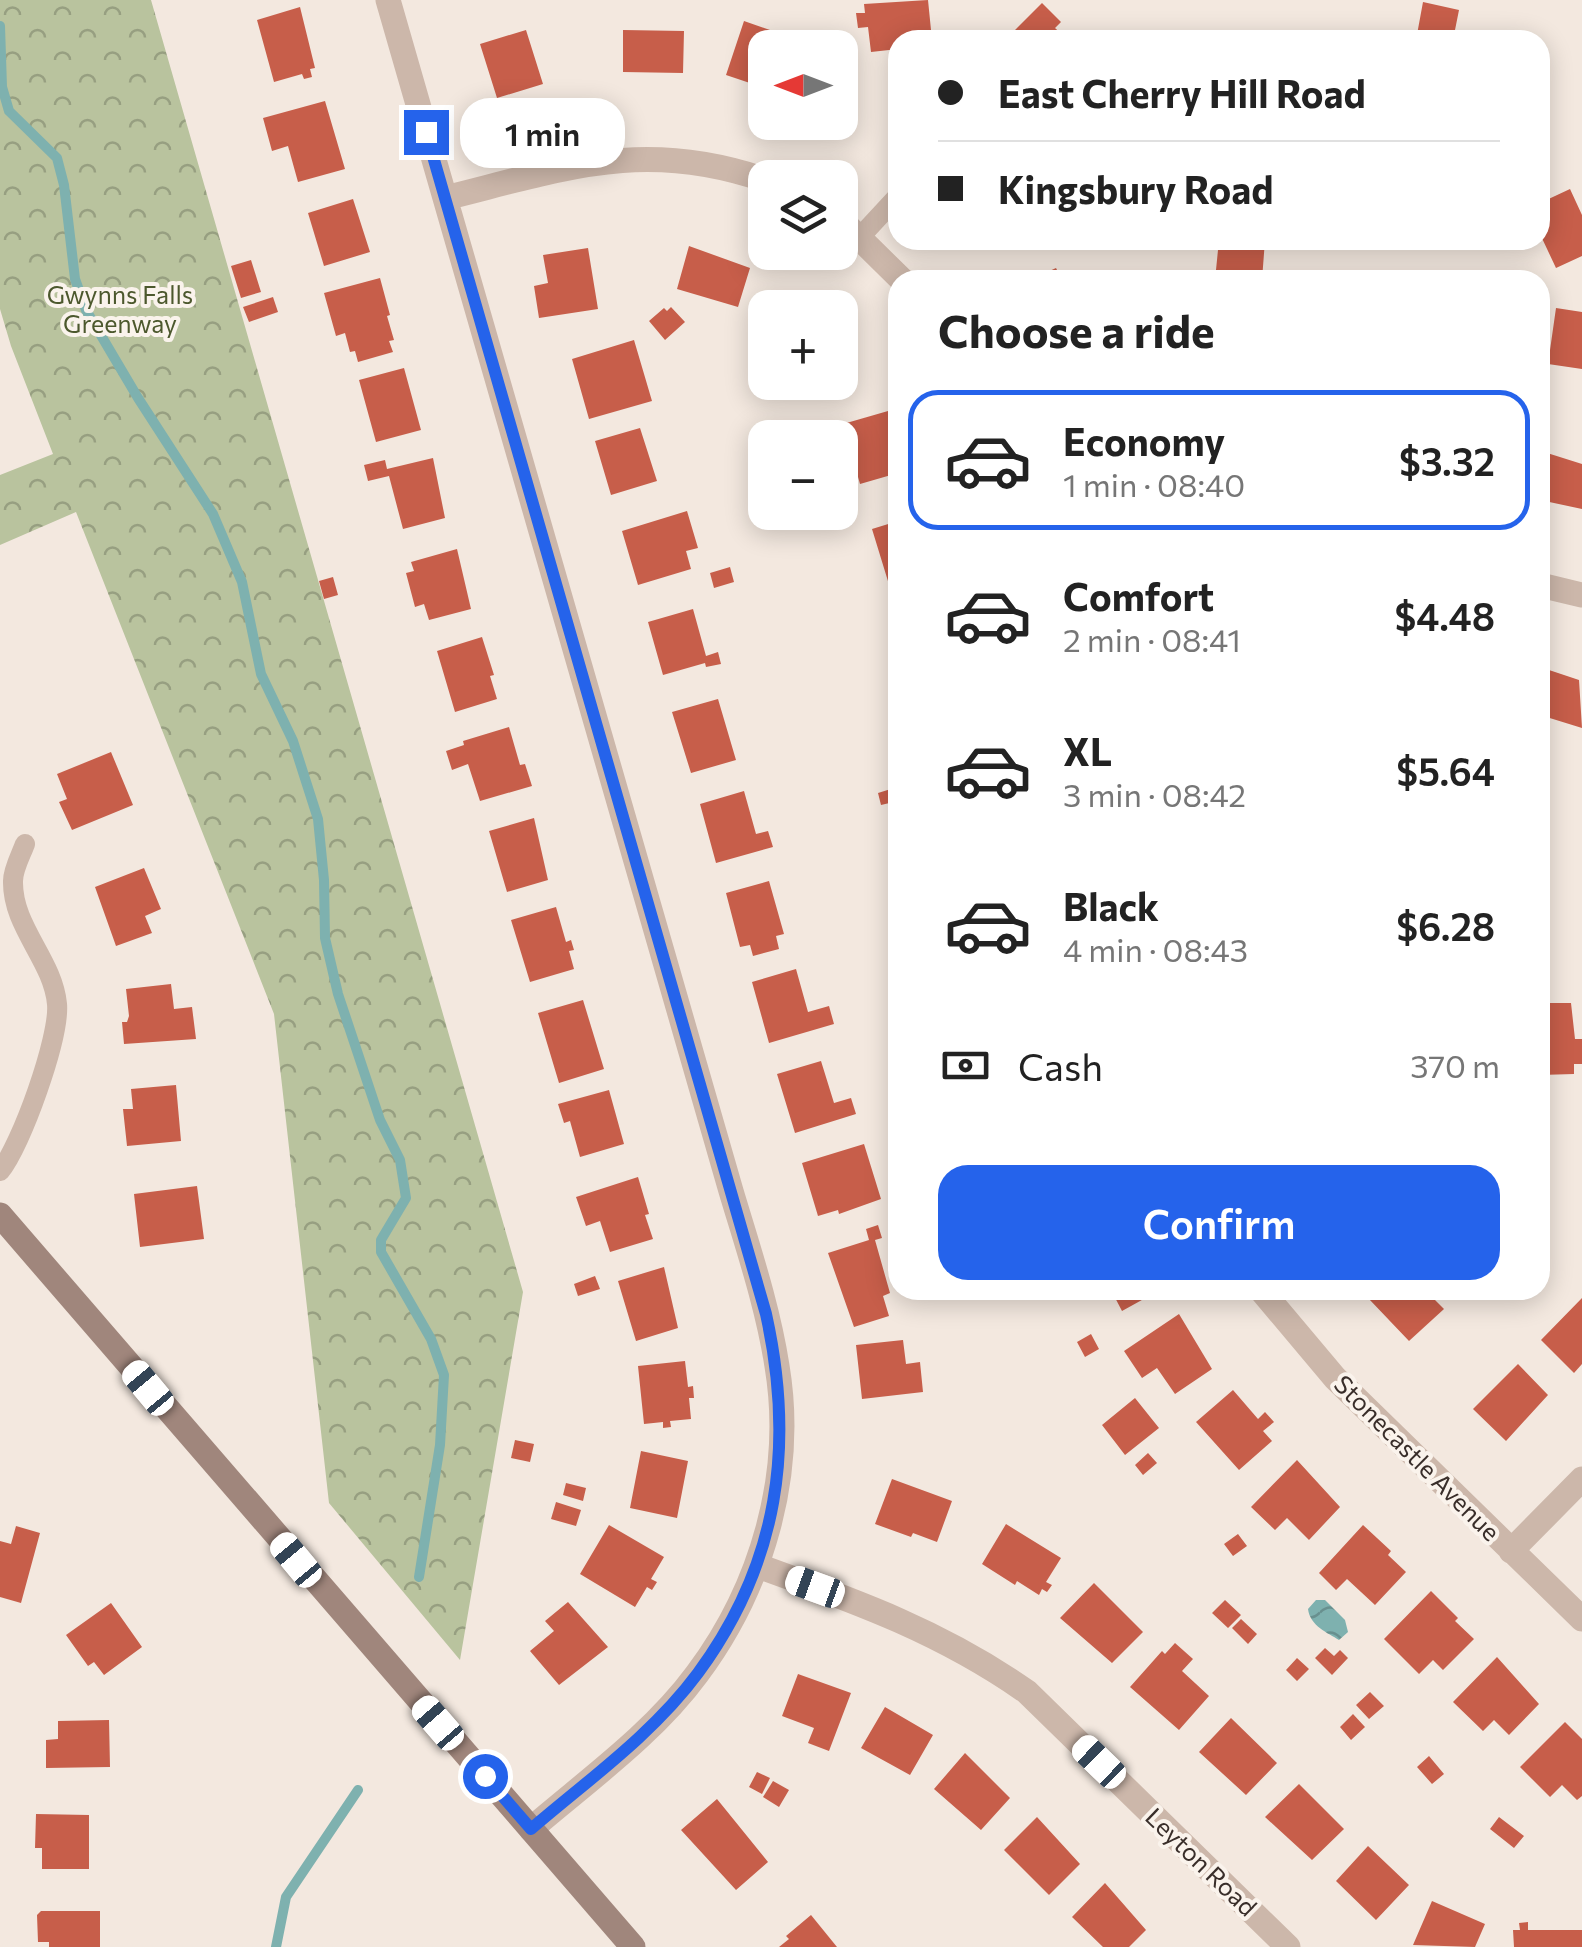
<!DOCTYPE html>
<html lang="en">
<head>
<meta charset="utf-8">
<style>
	body { margin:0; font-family:Commissioner,sans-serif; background:#f6f6f6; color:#222; height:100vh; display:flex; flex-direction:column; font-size:38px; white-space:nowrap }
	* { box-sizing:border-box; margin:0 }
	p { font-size:32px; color:#767676 }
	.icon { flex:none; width:55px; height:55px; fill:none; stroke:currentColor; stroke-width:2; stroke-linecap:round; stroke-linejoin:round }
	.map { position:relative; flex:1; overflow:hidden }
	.panel { position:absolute; left:888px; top:270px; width:662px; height:1030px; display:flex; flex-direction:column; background:#fff; border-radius:30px; box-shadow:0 5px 25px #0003 }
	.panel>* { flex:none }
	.guide { position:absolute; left:888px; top:30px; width:662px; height:220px; border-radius:30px; box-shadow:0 5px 25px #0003; display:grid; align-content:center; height:220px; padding:0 50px; background:#fff }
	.needle { width:65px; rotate:270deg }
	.buttons { position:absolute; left:748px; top:30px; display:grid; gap:20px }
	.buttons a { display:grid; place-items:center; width:110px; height:110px; border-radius:20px; background:#fff; box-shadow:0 5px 25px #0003; font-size:50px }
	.end { position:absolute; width:45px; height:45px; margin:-22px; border:12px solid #2563eb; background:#fff; box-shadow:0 0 0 5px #fff }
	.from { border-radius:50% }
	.bubble { position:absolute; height:70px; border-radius:30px; background:#fff; box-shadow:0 5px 25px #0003; font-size:32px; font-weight:600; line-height:70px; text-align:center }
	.car { position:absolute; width:30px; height:60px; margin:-30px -15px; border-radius:12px; box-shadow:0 0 8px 2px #0007; background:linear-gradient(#fff 24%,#345 0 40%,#fff 0 76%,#345 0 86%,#fff 0) }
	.guide b { display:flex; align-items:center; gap:35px; height:95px; font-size:38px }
	.guide b+b { border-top:2px solid #e0e0e0 }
	.guide i { width:25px; height:25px; background:#222 }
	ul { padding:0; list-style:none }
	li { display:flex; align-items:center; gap:30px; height:140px; margin:0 20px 15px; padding:0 30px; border:5px solid transparent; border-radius:30px }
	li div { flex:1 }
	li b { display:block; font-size:38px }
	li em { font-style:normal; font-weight:600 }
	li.on { border-color:#2563eb }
	li>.icon { width:90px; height:90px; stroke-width:1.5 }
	h2 { padding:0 50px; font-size:45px; line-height:120px }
	.pay { display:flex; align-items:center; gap:25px; height:110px; padding:0 50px; font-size:38px }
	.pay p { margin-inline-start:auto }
	.primary-button { display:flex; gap:20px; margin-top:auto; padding:20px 50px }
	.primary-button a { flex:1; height:115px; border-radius:30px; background:#2563eb; color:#fff; font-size:40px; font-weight:600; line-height:115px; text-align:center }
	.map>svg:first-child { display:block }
</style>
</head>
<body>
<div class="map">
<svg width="1582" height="1947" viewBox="0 0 1582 1947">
	<defs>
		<pattern id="forest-crowns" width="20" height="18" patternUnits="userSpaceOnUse" patternTransform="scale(2.5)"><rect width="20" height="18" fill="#b9c39e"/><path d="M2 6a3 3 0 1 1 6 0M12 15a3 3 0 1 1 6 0" fill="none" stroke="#979f81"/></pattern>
		<pattern id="water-waves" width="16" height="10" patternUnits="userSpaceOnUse" patternTransform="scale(2.5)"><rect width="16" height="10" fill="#7eb1af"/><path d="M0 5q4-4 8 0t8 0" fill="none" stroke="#68908f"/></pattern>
	</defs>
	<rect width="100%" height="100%" fill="#f3e8df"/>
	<path fill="url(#forest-crowns)" d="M0,0H151L523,1292L460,1660L329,1503L274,1014L76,512L0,545V475L53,454L11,346L0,309Z"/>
	<path fill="url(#water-waves)" d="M1316,1600H1325L1345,1620L1348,1632L1339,1640C1328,1633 1310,1626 1308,1609Z"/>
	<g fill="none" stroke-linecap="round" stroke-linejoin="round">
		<path stroke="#7eb1af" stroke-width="10" d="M0,26L2,87L9,111L57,158L64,185L75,279L86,310L138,398L213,514L242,582L261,674L293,741L318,819L324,880L325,938L338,994L380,1120L400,1160L406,1198L381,1240V1252L431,1339L444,1375L440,1445L419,1577
			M276,1947L286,1897L358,1790"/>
	</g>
	<path fill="#c75e4a" d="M928,0L932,40H898V49L871,52L868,27L858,28L856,13H865L864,4Z
		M1423,2L1459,10L1453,40H1416Z
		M1042,3L1061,22L1055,28L1068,40H1005Z
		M300,7L315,68L310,69L312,77L304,79L302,74L274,82L257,20Z
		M744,21L770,30L765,44L773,47L765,48V88L726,75Z
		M526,30L543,84L497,98L480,44Z
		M623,30L684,31L683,73L623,72Z
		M325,101L345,169L298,182L288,146L272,151L263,118Z
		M1570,189L1582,215V256L1556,268L1540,234V203Z
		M353,199L370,252L324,266L308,213Z
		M1219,240H1265L1262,280H1215Z
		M689,246L750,268L738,307L677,289Z
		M588,248L598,309L539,318L534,286L548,283L543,255Z
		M251,260L261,292L241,298L231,266Z
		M1056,268L1062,280H1030Z
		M380,278L390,315L387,316L394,340L389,341L393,352L358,362L355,351L350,352L345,333L336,336L324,293Z
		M273,297L278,312L249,322L243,307Z
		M671,307L685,322L665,340L649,321L664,308L667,311Z
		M1556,308L1582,312V369L1548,364Z
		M634,340L652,401L589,419L572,359Z
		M404,368L421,430L376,442L359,380Z
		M888,411L898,445L894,448L898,473L860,484L843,424Z
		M640,428L657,481L611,495L595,441Z
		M1544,452L1582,464V509L1540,500V465Z
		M433,458L445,518L403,529L389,476L368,481L364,465L385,460L387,469Z
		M687,511L698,548L686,551L691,569L638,585L622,531Z
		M898,521V589L891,591L872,529Z
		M457,549L471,609L429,620L424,604L415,607L406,573L414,571L411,562Z
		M730,567L734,582L714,588L710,573Z
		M333,577L338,595L324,599L319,581Z
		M693,609L706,656L718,652L721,664L706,667L705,663L663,675L648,622Z
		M482,637L494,675L490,676L497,699L455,712L437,651Z
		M1540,667L1579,680L1582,728L1540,715Z
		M718,699L736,760L691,773L672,712Z
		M509,727L520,765L525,764L532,786L480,801L468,764L452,770L446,751L464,745L463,741Z
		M111,752L133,805L72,830L59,802L67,799L57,774Z
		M894,788L898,801L881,805L878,793Z
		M744,791L756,834L768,831L773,847L716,863L700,804Z
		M534,818L548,880L507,892L489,831Z
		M144,868L161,909L145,916L152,933L116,946L95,887Z
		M769,881L784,934L776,936L779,949L753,956L750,945L740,947L726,893Z
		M556,907L566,942L571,940L574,950L569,951L574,969L530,982L511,920Z
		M796,969L808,1012L829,1006L834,1024L769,1043L752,982Z
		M171,984L174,1009L192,1007L196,1039L124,1044L122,1022H127L129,1016L126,989Z
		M583,1000L604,1069L559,1083L538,1013Z
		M1540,1003H1571L1575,1039H1582V1064H1574V1074L1540,1075Z
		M821,1061L834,1103L851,1098L856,1114L795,1133L777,1074Z
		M176,1085L181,1141L127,1146L123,1109H133L131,1089Z
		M609,1090L624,1144L580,1157L570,1121L564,1123L558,1104Z
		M864,1144L881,1199L839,1214L838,1210L818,1216L802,1163Z
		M638,1177L649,1214L645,1215L653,1239L610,1252L600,1221L586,1226L576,1197Z
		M197,1186L204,1239L140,1247L134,1194Z
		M878,1225L882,1238L875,1240L890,1293L883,1296L889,1316L854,1327L828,1253L869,1240L866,1229Z
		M664,1267L678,1328L636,1341L618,1281Z
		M595,1276L600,1289L578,1296L574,1284Z
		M1111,1290H1160L1122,1311Z
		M1378,1290H1425L1444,1309L1409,1341L1369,1299Z
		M1582,1298V1364L1574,1373L1541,1340Z
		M1179,1314L1212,1369L1175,1394L1157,1368L1142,1378L1124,1351Z
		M1091,1334L1099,1349L1085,1357L1077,1342Z
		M903,1340L906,1364L920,1362L923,1392L862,1399L856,1345Z
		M685,1361L688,1387L693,1386L694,1398H689L691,1419L670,1421L671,1427L663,1428V1422L644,1424L638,1366Z
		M1518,1364L1548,1395L1506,1441L1473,1409Z
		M1233,1390L1258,1419L1265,1412L1274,1422L1263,1431L1272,1441L1239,1470L1196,1422Z
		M1135,1398L1159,1428L1125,1455L1102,1425Z
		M515,1440L534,1444L530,1462L511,1458Z
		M641,1451L688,1461L677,1518L630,1508Z
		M1148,1453L1157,1463L1143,1475L1135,1465Z
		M1297,1460L1340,1507L1309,1540L1287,1518L1275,1530L1251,1507Z
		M892,1479L952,1501L937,1542L913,1533L911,1537L875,1524Z
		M566,1483L586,1488L583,1501L563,1495Z
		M556,1502L581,1510L576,1526L551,1519Z
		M1006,1524L1061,1558L1046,1582L1052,1585L1047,1592L1042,1589L1039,1595L1017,1581L1015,1585L982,1564Z
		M609,1525L664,1557L651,1579L657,1582L652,1590L647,1587L635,1607L580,1574Z
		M1363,1525L1391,1551L1388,1555L1406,1572L1375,1605L1347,1579L1336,1590L1319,1573Z
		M16,1526L40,1533L21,1603L0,1597V1541L11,1544Z
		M1238,1534L1247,1546L1233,1556L1224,1544Z
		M1094,1583L1143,1632L1112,1663L1060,1618Z
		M1431,1591L1458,1618L1455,1621L1474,1639L1443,1670L1433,1660L1419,1674L1384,1639Z
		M1225,1600L1241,1615L1228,1628L1212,1613Z
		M568,1602L608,1647L559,1685L530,1651L554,1631L545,1621Z
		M111,1603L142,1647L104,1675L94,1662L88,1666L66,1635Z
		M1241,1619L1257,1634L1248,1644L1232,1628Z
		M1175,1643L1193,1659L1182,1671L1209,1696L1179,1730L1130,1687L1162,1651L1165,1654Z
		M1325,1648L1334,1656L1340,1650L1348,1658L1332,1675L1315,1658Z
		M1497,1657L1539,1704L1509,1735L1494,1720L1483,1731L1453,1702Z
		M1297,1658L1309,1669L1297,1681L1286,1670Z
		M798,1674L851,1693L829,1751L808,1743L814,1728L782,1716Z
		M1370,1692L1384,1706L1369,1719L1356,1705Z
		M885,1707L933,1735L910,1775L861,1748Z
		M1353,1714L1365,1727L1351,1740L1340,1727Z
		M1231,1718L1277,1763L1246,1795L1199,1752Z
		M109,1720L110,1767L46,1768V1740L58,1739V1721Z
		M1565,1722L1582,1739V1796L1577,1800L1562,1785L1550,1797L1520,1767Z
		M965,1753L1010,1798L981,1830L934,1789Z
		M1429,1756L1444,1774L1432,1784L1417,1767Z
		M757,1772L770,1778L762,1794L749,1787Z
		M773,1781L789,1790L779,1807L763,1797Z
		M1299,1784L1344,1829L1312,1860L1265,1817Z
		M717,1799L768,1862L736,1890L681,1830Z
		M36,1814L89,1815V1869H42V1848H35Z
		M1037,1817L1080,1864L1049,1895L1004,1850Z
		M1499,1817L1524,1836L1514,1848L1490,1829Z
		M1368,1846L1409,1885L1376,1920L1336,1881Z
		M1105,1883L1146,1930L1129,1947H1103L1072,1917Z
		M1432,1901L1485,1924L1475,1947L1413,1945Z
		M41,1911H100V1947H49V1942H38L37,1915Z
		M811,1915L837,1947H779L789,1939L786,1936Z
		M1528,1922V1930H1582V1947H1514L1513,1930H1520L1519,1923Z"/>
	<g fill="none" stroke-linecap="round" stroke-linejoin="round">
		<path stroke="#ccb7aa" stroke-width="20" d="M860,237L898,196
			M0,1171C21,1146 60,1037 57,1004C53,960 12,927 13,881C13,869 21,855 25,844"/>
		<path stroke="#ccb7aa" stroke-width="25" d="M388,0L731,1191C748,1248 768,1307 777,1366C795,1474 762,1587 697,1674C653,1734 588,1780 531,1829
			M445,198C563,169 643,138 765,180
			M840,219L902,280
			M1540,585L1582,595
			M1261,1290L1335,1378L1582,1619
			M1511,1551L1582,1479
			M758,1566C855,1601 942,1632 1027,1692L1288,1947"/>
		<path stroke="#a0867c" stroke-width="25" d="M0,1215L633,1947"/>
	</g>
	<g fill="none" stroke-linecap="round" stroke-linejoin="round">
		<path stroke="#2563eb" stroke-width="12" d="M426,132L766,1314C795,1445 779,1563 698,1673C653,1734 588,1780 531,1829L485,1776"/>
	</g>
	<g text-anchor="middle" stroke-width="8" stroke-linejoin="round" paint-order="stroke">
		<g font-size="25" fill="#4c582d" stroke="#faf3ec">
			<text x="120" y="304">Gwynns Falls<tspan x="120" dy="29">Greenway</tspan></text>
		</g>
		<g font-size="25" fill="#392e2a" stroke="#faf3ec">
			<text transform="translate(1417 1458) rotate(45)" y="9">Stonecastle Avenue</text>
			<text transform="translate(1201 1862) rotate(44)" y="9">Leyton Road</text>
		</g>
	</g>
</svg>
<div class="buttons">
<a><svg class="needle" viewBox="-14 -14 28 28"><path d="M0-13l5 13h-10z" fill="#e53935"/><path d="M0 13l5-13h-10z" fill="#767676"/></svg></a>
<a><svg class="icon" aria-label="layers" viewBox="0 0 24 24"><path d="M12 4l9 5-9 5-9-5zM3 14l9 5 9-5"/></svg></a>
<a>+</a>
<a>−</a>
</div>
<i class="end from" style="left:485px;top:1776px"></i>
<i class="end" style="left:426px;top:132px"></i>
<div class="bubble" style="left:460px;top:98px;width:165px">1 min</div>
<i class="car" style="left:148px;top:1388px;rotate:320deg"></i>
<i class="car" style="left:296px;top:1560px;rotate:320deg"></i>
<i class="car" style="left:815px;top:1587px;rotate:290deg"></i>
<i class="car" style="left:438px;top:1723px;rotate:319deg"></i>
<i class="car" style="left:1099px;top:1762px;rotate:314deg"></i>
<div class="guide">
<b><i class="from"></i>East Cherry Hill Road</b>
<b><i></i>Kingsbury Road</b>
</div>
<section class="panel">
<h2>Choose a ride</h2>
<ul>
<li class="on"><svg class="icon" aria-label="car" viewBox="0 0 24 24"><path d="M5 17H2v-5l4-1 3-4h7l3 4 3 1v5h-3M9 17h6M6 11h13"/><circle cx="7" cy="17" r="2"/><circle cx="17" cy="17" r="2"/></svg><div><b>Economy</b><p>1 min · 08:40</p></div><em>$3.32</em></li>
<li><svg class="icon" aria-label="car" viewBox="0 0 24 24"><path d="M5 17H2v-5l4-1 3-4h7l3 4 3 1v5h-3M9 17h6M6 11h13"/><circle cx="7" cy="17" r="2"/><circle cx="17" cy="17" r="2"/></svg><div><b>Comfort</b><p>2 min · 08:41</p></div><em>$4.48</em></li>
<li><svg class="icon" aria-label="car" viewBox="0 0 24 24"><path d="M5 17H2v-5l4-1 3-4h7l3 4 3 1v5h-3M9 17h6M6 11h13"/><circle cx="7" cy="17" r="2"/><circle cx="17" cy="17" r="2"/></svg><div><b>XL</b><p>3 min · 08:42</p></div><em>$5.64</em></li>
<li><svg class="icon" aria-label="car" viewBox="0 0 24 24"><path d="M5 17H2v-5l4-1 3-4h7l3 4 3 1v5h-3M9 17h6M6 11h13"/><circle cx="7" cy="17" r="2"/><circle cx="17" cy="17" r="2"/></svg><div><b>Black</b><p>4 min · 08:43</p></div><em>$6.28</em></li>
</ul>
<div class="pay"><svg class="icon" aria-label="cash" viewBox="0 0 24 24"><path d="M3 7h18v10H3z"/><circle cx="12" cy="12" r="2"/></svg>Cash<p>370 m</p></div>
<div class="primary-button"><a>Confirm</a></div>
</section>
</div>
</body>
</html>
